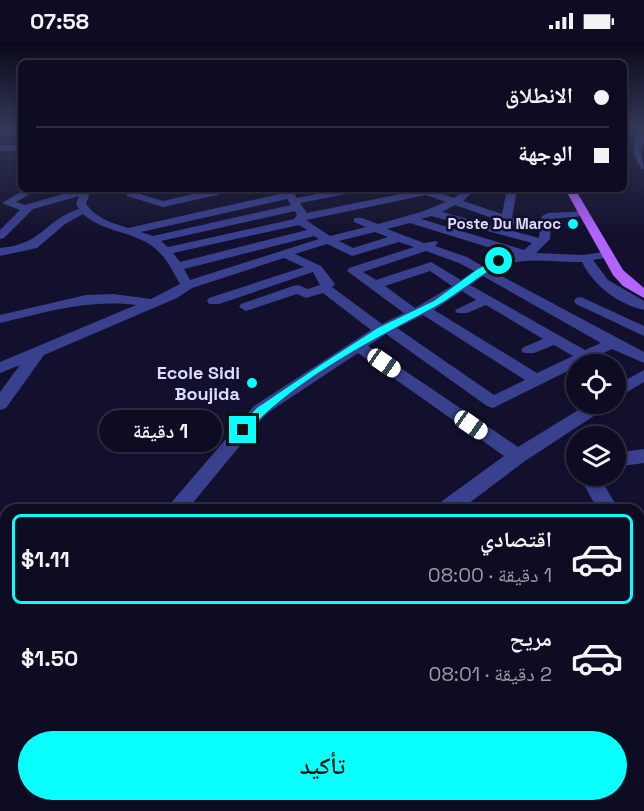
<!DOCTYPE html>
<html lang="ar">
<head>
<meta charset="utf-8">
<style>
	body { margin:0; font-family:"Space Grotesk","Noto Naskh Arabic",sans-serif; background:#17152a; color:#f1f3f6; direction:rtl; height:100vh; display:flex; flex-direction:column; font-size:22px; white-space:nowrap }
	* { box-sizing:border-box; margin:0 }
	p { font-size:20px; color:#9b9ba5 }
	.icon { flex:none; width:33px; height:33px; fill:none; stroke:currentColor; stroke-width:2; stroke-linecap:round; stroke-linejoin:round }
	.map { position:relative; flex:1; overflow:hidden; direction:ltr }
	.side { position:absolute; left:0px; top:462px; width:645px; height:308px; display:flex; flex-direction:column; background:#0e0c22; border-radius:18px 18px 0 0; box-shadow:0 3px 9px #0003,0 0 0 2px #2e2c40; direction:rtl }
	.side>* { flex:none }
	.guide { position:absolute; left:18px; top:18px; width:609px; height:132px; border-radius:9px; box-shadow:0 3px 9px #0003,0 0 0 2px #2e2c40; direction:rtl; display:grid; align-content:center; height:132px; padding:0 18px; background:#0e0c22 }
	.controls { position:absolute; left:566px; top:312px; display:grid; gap:12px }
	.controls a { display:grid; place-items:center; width:60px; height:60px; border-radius:50%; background:#0e0c22; box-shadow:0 3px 9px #0003,0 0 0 2px #2e2c40; font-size:30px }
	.end { position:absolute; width:27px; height:27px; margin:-14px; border:8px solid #08fffb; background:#111; box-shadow:0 0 0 3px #111 }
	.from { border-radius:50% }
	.bubble { position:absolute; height:42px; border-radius:21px; background:#0e0c22; box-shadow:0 3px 9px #0003,0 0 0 2px #2e2c40; font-size:20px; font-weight:600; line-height:42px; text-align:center; direction:rtl }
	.car { position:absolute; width:18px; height:36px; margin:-18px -9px; border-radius:8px; box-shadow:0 0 4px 2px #0007; background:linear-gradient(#fff 24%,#345 0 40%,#fff 0 76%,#345 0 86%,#fff 0) }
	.guide b { display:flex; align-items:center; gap:21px; height:57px; font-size:22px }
	.guide b+b { border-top:2px solid #2e2c40 }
	.guide i { width:15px; height:15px; background:#f1f3f6 }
	ul { padding:10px 0 0; list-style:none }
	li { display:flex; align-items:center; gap:18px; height:90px; margin:0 12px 9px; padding:0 6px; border:3px solid transparent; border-radius:9px }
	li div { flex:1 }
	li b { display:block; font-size:22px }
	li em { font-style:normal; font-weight:600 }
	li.on { border-color:#08fffb }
	li>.icon { width:54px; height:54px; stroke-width:1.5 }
	.button { display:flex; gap:12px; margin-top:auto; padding:12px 18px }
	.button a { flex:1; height:69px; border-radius:36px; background:#08fffb; color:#111; font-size:24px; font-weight:600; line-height:69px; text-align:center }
	.status { display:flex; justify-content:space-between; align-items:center; height:42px; padding:0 30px; background:#0e0c22; direction:ltr }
	.status svg { height:16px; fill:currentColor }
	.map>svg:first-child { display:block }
</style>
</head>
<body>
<div class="status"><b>07:58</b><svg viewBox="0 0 49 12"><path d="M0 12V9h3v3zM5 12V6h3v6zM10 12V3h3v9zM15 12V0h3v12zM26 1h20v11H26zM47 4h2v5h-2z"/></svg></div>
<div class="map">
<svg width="644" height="769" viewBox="0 0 644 769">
	<rect width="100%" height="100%" fill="#12102d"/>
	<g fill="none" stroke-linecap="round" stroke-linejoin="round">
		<path fill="#39408e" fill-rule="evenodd" d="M18,85H21V89L13,93L0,94V90L11,89Z
			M636,85H644V100L641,108L644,127L641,126C628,105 637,106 636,85Z
			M0,103H21V109H0Z
			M26,147H39L16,160L25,163L81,147H91L86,162C96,176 112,181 128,186L284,151L281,147H291L297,156L341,147H362L357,150L300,161L307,171L415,149L414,147H429L454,156L465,147H476L463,159L502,172L507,147H517L512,176L520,179H540L542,174L548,171L588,169V173L584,174L551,177L550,197L536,211L583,213L611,209V215L593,218L608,238L644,259V268C618,262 594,244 582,220C550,221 521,212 492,229L644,310V321L612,307L581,322H576V325L493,366L487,364L386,292L368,304L518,405L588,362H609L606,366L525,419L460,468H435L438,462L504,414L358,311L266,372L187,468H165L254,364L371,288L323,251L306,256L297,252L246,269L239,265L241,262L293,244L298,243L308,247L320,243L313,230L219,262H209L207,259L209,256L304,225L284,216L192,246L177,256L44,313L6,366L0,368V350L20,323L0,331V320L136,263C88,257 47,270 0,281V273L86,253L113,252L151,257L180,242C172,228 165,213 152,204C131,189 103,190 83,172L65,182L37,206L0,214V206C44,202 44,178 79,167L76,162L79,154L33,167L4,196L0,197V188L20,168L2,161ZM426,153L446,160L421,170L378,182L362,176H354V180L366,185L330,194L306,178ZM287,157L291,163L153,194L141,190ZM455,163L515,184L540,185L539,196L442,170ZM295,169L297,173L294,177L168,205L161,199ZM431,174L532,201L524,208L421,177ZM410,181L513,213L482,224L467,215L435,204L438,201L436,199L424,201L387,187ZM299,183L307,188L180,220L173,211ZM375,190L388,195L353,206L339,199ZM314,194L319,197L190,238L184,227ZM399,200L414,205L349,226L347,229L404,271L382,282L332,245L335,242L321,224L295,212L327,202L352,214ZM426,209L459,221L474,229L461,238L431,220L376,238L363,230ZM430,229L452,244L415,266L385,244ZM483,234L601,301L585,308L470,243ZM462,249L476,258L455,268L457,271H467L486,263L543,297L524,305L521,308L524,311H534L554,303L573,314L537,331L434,268ZM423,273L525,338L494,353L397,286Z
			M134,147H147L140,152L163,159L214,147H226L218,153L163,165L127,154V150Z
			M581,255L644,284V294L576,262L574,259L576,256Z
			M644,328V340L615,357V344Z
			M644,407V421L615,425V411Z
			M579,434H599L619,468H598Z
			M639,519L644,520V540L639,539Z
			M6,622V651L0,653V624Z
			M215,764H280L283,769H249L248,766L246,769H212Z"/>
		<path fill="#b363ff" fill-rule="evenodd" d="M565,147H575L623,228L644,246V256L623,244L613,233Z"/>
	</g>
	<linearGradient id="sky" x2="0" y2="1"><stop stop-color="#0a0919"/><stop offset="0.44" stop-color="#333757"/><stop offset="1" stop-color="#333757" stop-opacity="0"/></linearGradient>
	<rect width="644" height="192" fill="url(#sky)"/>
	<path fill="#08fffb" d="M499,217L502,221C479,233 459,251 436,264C374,297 294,337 246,391H239V386L257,366L322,322L378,286L434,259L478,227Z"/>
	<g fill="#08fffb" stroke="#12102d" stroke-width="2">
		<circle cx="573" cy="182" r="6"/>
		<circle cx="252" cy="341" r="6"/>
	</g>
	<g text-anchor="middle" stroke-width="5" stroke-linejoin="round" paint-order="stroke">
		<g font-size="15" font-weight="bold" fill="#dcdcff" stroke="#12102d" text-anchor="end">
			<text x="561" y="187">Poste Du Maroc</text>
		</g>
		<g font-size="18" font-weight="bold" fill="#dcdcff" stroke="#12102d" text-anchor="end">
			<text x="240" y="337">Ecole Sidi<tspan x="240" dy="21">Boujida</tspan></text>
		</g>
	</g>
</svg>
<div class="controls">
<a><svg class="icon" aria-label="locate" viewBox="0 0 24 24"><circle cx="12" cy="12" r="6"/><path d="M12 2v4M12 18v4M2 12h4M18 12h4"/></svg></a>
<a><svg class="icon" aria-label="layers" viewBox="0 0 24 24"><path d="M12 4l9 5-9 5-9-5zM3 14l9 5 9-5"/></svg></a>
</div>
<i class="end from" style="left:499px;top:219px"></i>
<i class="end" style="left:243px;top:388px"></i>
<div class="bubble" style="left:99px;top:368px;width:123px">1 دقيقة</div>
<i class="car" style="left:384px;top:321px;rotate:125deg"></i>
<i class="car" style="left:471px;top:383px;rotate:125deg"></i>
<div class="guide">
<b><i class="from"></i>الانطلاق</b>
<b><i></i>الوجهة</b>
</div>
<section class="side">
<ul>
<li class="on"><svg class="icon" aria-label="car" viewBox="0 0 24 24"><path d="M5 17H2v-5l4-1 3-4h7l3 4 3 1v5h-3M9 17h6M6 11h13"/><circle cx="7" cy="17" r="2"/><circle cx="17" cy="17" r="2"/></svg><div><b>اقتصادي</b><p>1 دقيقة · 08:00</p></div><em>$1.11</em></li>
<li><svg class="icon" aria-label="car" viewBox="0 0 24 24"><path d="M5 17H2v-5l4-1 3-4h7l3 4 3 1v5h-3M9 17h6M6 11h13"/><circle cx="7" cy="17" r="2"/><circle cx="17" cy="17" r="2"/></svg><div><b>مريح</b><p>2 دقيقة · 08:01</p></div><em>$1.50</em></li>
</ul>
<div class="button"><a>تأكيد</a></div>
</section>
</div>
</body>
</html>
